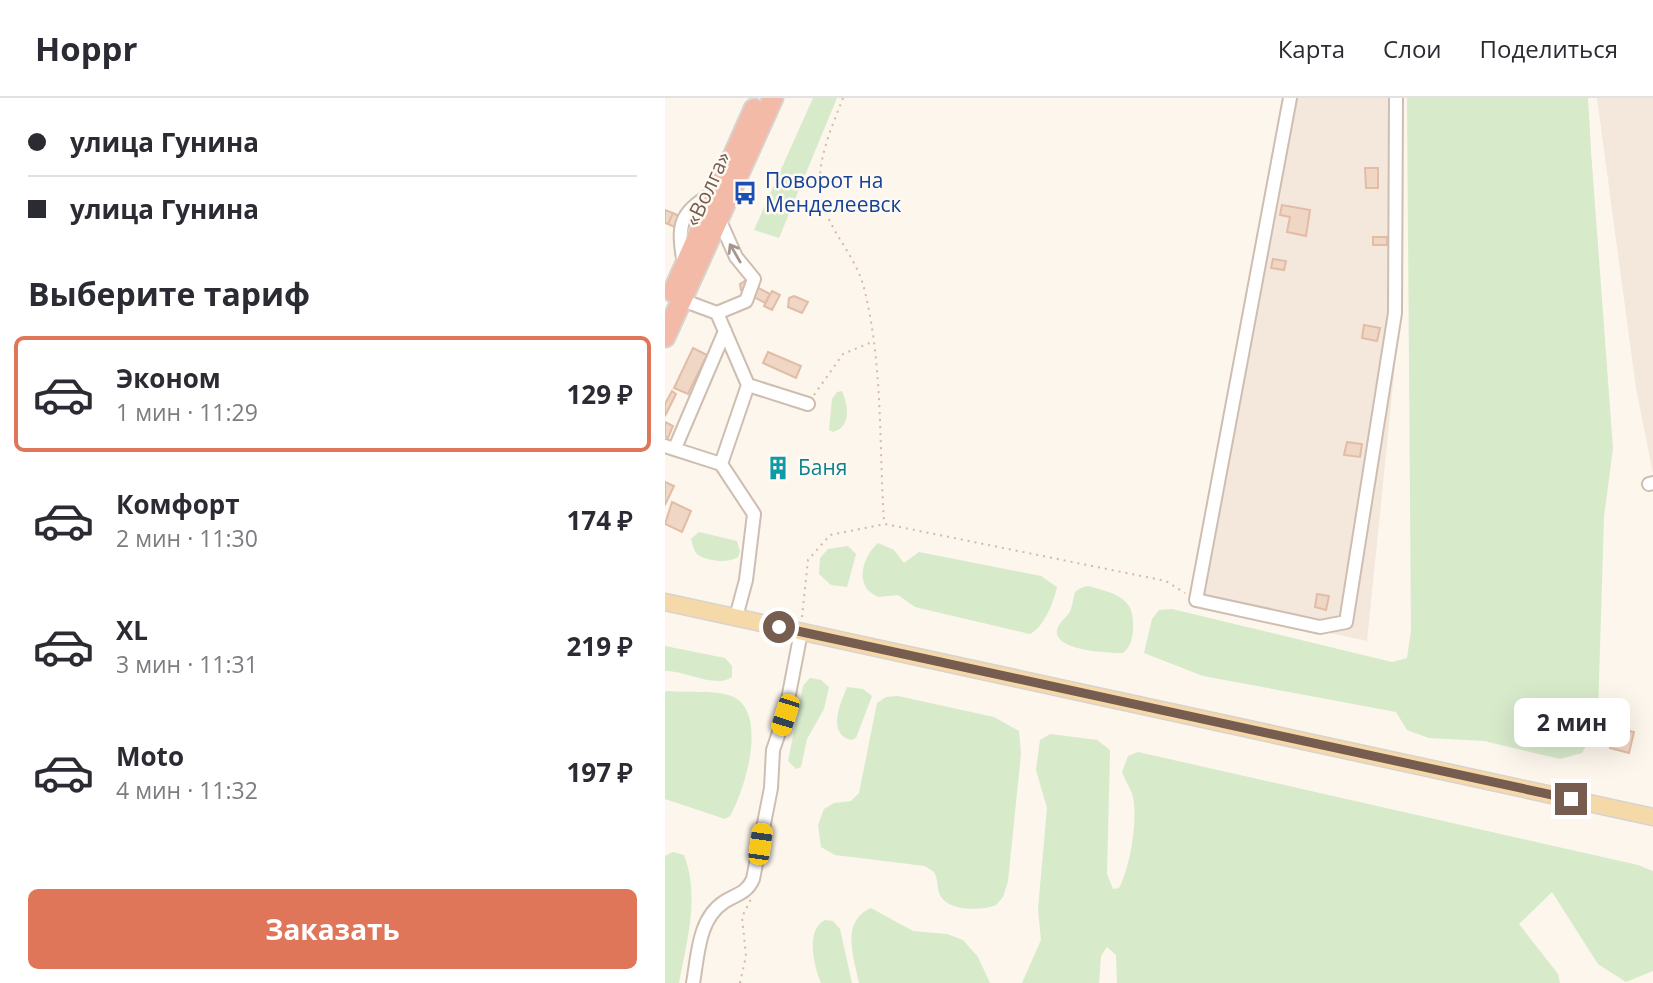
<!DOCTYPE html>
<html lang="ru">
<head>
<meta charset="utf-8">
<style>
	body { margin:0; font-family:"Open Sans",sans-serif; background:#f2f2f3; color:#2b2b33; height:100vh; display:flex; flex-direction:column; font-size:26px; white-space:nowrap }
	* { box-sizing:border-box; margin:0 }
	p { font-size:23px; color:#7c7c81 }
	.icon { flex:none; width:38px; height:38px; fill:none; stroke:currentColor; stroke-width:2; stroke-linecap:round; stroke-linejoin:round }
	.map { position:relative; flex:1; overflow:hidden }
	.sheet { display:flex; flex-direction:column; background:#fff; width:665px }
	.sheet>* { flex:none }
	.hud { display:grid; align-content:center; height:154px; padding:0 28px; background:#fff }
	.end { position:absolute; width:32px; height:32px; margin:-16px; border:9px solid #775d4f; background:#fff; box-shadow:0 0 0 4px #fff }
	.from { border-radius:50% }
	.bubble { position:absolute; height:49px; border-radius:10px; background:#fff; box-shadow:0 7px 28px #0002; font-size:23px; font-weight:700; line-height:49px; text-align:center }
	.car { position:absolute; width:21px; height:42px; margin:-21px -10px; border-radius:9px; box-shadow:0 0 5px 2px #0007; background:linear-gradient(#f5c518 24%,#345 0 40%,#f5c518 0 76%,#345 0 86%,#f5c518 0) }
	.hud b { display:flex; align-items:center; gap:24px; height:66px; font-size:26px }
	.hud b+b { border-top:2px solid #e1e1e2 }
	.hud i { width:18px; height:18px; background:#2b2b33 }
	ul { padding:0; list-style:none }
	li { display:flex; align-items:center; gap:21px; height:116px; margin:0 14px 10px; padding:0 14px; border:4px solid transparent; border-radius:10px }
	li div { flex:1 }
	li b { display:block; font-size:26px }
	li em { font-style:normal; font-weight:700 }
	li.on { border-color:#df7559 }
	li>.icon { width:63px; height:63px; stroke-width:1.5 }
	h2 { padding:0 28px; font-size:32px; line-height:84px }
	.cta { display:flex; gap:14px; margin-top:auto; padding:14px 28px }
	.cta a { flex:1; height:80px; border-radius:10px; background:#df7559; color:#fff; font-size:28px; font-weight:700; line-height:80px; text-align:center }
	header { display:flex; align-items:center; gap:42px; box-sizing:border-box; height:98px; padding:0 35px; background:#fff; border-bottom:2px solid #e1e1e2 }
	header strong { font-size:33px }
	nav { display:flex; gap:38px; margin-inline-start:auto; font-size:24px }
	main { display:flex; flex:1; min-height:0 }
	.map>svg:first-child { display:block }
</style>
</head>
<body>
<header>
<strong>Hoppr</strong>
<nav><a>Карта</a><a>Слои</a><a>Поделиться</a></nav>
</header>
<main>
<section class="sheet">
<div class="hud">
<b><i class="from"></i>улица Гунина</b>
<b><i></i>улица Гунина</b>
</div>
<h2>Выберите тариф</h2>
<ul>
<li class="on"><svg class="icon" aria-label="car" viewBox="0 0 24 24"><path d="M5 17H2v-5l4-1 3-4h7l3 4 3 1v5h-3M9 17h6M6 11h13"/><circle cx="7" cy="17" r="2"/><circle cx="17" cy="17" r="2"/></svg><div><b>Эконом</b><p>1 мин · 11:29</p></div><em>129 ₽</em></li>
<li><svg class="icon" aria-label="car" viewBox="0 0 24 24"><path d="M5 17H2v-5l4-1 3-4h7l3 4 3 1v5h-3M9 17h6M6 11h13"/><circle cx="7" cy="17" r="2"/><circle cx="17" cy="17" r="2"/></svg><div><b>Комфорт</b><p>2 мин · 11:30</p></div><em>174 ₽</em></li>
<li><svg class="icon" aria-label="car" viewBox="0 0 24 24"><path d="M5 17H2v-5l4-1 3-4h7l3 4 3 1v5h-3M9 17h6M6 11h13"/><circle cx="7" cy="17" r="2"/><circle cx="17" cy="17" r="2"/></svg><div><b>XL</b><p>3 мин · 11:31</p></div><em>219 ₽</em></li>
<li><svg class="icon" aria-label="car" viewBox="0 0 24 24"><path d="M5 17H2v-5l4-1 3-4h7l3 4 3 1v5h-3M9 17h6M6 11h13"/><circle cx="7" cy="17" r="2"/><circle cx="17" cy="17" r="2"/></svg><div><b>Moto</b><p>4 мин · 11:32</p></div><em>197 ₽</em></li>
</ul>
<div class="cta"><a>Заказать</a></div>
</section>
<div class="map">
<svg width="988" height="885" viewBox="0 0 988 885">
	<rect width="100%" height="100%" fill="#fcf6ec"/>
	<path fill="#f3e8db" d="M627,0H730L735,218L702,543L534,507Z
		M932,0H988V375L971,290Z"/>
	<path fill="#d7eaca" d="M148,0H172L114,140L89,132Z
		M742,0H923L926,53L948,350L939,419L933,614L928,636L917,655L895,661L819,643L764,640L742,632L731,614L538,578L479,555L487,521L494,512L507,511L727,564L742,560L746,533Z
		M177,293C183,307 187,329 168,334L164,332L167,301L172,294Z
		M34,434L72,443L75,454L73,459C63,466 43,463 33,457C28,453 28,446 26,441Z
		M213,445L229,452L239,465L254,454L376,478L392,489C389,504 379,529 365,536L250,509L233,497L214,499C188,490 197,459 213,445Z
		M183,448L191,456L182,489L166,487L154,476L155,460L163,451Z
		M423,488C449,495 470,499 468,529C468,539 466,549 458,555C446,555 383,553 393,529C396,522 404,518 406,511C411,497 405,492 423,488Z
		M0,548L60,560L67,568V579C51,591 19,572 0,573Z
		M145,580L156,582L164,589L159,611L142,641L136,669L131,671L123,663L138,588Z
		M182,589L198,591L207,598L191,640L186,642C161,635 176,605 182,589Z
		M3,593C22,595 45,592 63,597C106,609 80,692 65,718L60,721L0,701V594Z
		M233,598L329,619L354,633L356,656L343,783L338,799L331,807C318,813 286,813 277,800C271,793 274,782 269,774L260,768L170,757L156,749L153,727L159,711L169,705L186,703L194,695L212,605L221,599Z
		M385,636L432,642L445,652L442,776L448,791L454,790C465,771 473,721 468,699C466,691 460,682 457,674L463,658L473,654L973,767L988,773V873L961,884L933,866L887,794L854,826L893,876L895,885H452L451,857L442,849L436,858L434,885H357L376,842L373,811L382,710L371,672L375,642Z
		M8,754L19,757C35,799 22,841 14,885H0V758Z
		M206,810L248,833L282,836L298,842L313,859L325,885H194C189,859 175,824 206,810Z
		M160,822L168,823L175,831L187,885H156C149,868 140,832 160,822Z"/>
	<path fill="#f0d6c5" stroke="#e2bca6" stroke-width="2" d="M700,70H713V90H701Z
		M617,107L645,112L641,138L622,134L625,119L615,117Z
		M0,112L8,115L3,126L0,125Z
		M8,115L24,123V131L18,133L3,126Z
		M708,139H722V147H708Z
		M608,161L621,163L619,172L606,170Z
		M80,183L105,196L100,205L76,192L75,186Z
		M107,193L115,197L107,212L99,208Z
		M129,198L143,204L137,215L123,209L124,200Z
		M699,227L715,230L712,243L697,240Z
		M28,250L42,257L23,296L9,290Z
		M103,254L136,268L131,280L98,265Z
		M7,293L11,296L0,318V306Z
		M0,324L8,328L3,340L0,338Z
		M682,344L697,346L695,359L679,357Z
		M108,361L122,364L119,379L105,376Z
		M0,384L9,388L0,407Z
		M7,404L26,413L17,434L0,426Z
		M652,496L664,498L661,512L650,509Z
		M950,630L969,634L964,655L945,650Z"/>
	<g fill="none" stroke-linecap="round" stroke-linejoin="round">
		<g stroke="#cebeb1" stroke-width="16">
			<path id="minor" d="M625,0L531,502L655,529L681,524L730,215L731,0
				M19,166C11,122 16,115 52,92
				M17,202L52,215L81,203L89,181L71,159L54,121
				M83,287L143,306
				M0,348L56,366L83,287L52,215
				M10,350L60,233
				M56,366L89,416L81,482L71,519
				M984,386L988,385
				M28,885C33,858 33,821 59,804C72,796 82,795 88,781L106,690L108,652L120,617L136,534"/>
		</g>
		<g stroke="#d9d2ce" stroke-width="19">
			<path id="major" d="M0,504L988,719"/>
		</g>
		<g stroke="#d9d2ce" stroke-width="23">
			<path id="highway" d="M8,194L89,11
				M0,239L108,0"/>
		</g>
		<path stroke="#d6b9a7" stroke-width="2" stroke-dasharray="2 5" stroke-linecap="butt" d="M178,0C168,26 153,59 155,88C158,131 191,153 200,194C218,269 214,348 219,424
			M149,297L178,256L207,244
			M137,519L143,462L165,437L220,426L501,483L520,495
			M75,885L81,858L77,819L86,801"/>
		<use href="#minor" stroke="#fff" stroke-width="12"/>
		<use href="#major" stroke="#f6d9a9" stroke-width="16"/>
		<use href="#highway" stroke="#f2baa7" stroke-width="19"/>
	</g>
	<defs><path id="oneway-shaft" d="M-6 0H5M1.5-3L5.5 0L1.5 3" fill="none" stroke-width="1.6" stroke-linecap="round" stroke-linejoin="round" transform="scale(1.75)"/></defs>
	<use stroke="#a7968d" href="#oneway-shaft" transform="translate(70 155) rotate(-120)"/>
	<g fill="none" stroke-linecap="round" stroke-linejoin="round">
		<path stroke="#775d4f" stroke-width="9" d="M114,529L906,701"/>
	</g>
	<defs>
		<g id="bus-bare" transform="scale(1.89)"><path d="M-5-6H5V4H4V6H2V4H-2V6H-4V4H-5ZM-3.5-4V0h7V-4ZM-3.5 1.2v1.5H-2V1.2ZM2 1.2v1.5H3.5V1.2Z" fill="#1a4fb4" stroke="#fefaf3" stroke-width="2.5" paint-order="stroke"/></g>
		<g id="building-bare" transform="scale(1.89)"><path d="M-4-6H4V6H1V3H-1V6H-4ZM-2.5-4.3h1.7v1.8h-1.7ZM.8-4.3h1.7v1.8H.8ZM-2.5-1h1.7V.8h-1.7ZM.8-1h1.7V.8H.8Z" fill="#0f9aa8" stroke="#fefaf3" stroke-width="2.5" paint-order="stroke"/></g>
	</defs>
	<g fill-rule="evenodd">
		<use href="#bus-bare" x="80" y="95"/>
		<use href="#building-bare" x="113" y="370"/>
	</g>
	<g text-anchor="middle" stroke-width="5" stroke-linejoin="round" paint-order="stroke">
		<g font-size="21" fill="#164399" stroke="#fefaf3" text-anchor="start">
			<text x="100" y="90">Поворот на<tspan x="100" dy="24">Менделеевск</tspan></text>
		</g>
		<g font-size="21" fill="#775d4f" stroke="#fefaf3">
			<text transform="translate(43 91) rotate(-65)" y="7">«Волга»</text>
		</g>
		<g font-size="21" fill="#0d838f" stroke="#fefaf3" text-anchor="start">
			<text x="133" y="377">Баня</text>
		</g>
	</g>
</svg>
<i class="end from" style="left:114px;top:529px"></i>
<i class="end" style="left:906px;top:701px"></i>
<div class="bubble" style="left:849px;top:600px;width:116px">2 мин</div>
<i class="car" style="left:120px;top:617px;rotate:198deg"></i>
<i class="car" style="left:95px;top:746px;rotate:8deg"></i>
</div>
</main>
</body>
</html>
